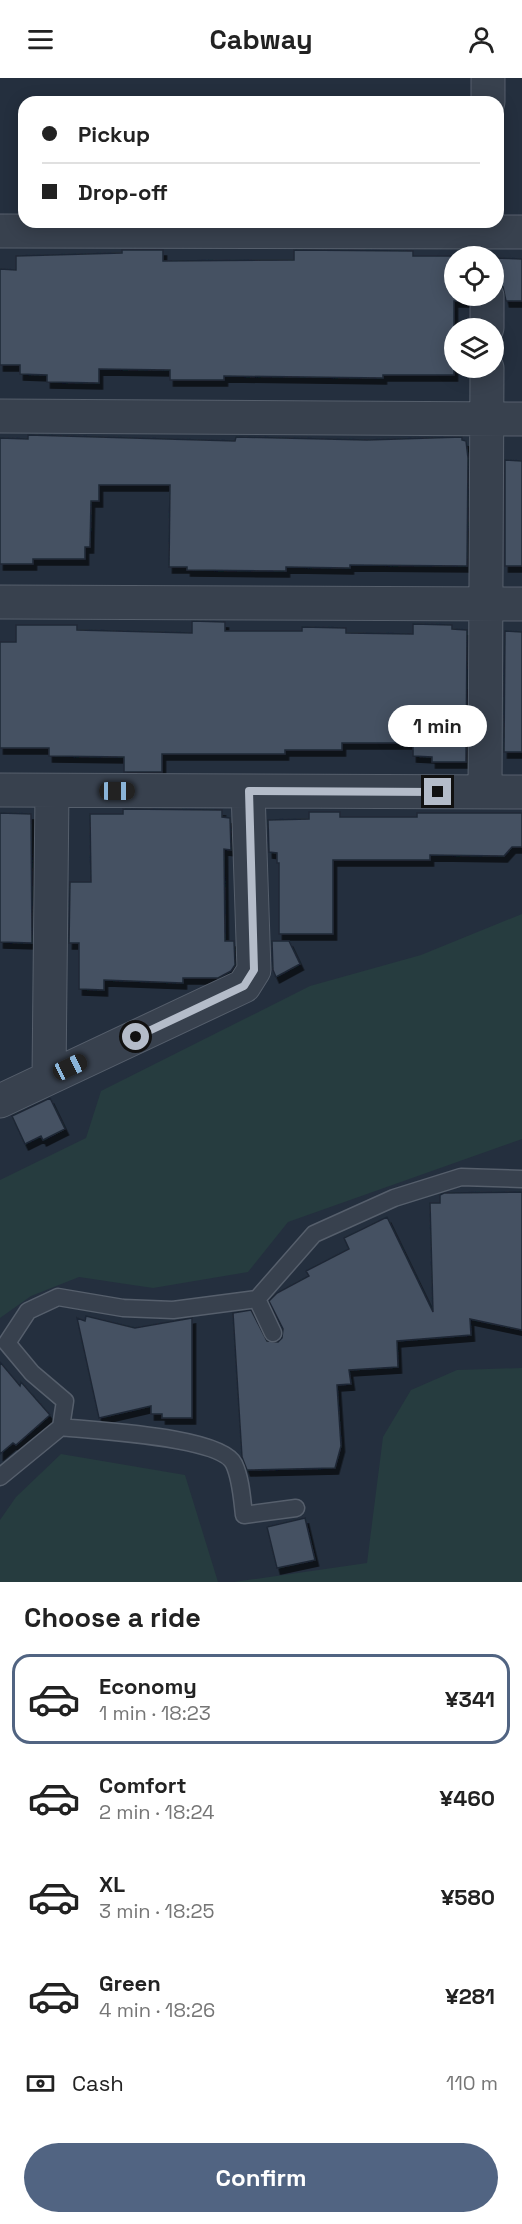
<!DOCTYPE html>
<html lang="en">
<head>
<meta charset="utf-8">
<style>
	body { margin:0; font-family:"Space Grotesk",sans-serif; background:#f6f6f6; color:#222; height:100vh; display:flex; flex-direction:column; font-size:22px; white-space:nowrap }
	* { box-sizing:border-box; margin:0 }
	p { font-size:20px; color:#767676 }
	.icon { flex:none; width:33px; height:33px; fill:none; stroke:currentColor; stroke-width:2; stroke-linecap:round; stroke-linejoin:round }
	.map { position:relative; height:1504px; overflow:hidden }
	.sheet { display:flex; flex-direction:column; background:#fff; flex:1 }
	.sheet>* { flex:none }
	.hud { position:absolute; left:18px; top:18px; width:486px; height:132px; border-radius:18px; box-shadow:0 3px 15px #0003; display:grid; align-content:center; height:132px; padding:0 24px; background:#fff }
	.fabs { position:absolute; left:444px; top:168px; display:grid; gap:12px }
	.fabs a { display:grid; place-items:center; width:60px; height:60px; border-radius:50%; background:#fff; box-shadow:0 3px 15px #0003; font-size:30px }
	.end { position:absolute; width:27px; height:27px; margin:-14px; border:8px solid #b4bcc9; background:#111; box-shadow:0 0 0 3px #111 }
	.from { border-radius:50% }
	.bubble { position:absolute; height:42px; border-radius:21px; background:#fff; box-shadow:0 3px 15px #0003; font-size:20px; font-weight:700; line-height:42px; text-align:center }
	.car { position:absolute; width:18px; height:36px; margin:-18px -9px; border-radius:8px; box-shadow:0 0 4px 2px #0007; background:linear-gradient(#222 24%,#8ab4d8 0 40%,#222 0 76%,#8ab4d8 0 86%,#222 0) }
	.hud b { display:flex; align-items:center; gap:21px; height:57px; font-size:22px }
	.hud b+b { border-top:2px solid #e0e0e0 }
	.hud i { width:15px; height:15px; background:#222 }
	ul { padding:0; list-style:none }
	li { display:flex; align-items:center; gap:18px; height:90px; margin:0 12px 9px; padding:0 12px; border:3px solid transparent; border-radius:18px }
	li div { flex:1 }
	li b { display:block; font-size:22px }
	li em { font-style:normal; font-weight:700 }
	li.selected { border-color:#516482 }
	li>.icon { width:54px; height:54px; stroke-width:1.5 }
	h2 { padding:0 24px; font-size:27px; line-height:72px }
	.pay { display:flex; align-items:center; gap:15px; height:66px; padding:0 24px; font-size:22px }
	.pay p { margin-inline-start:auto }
	.button { display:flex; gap:12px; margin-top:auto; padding:12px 24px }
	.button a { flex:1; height:69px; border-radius:36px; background:#516482; color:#fff; font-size:24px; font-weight:700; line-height:69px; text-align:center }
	header { display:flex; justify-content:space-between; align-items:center; height:78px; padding:0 24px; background:#fff; font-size:27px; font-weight:700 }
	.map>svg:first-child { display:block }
</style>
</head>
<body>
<header><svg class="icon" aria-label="menu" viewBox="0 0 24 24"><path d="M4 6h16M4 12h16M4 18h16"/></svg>Cabway<svg class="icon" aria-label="person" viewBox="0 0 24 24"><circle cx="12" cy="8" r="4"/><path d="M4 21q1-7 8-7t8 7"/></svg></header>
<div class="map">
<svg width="522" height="1504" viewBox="0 0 522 1504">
	<defs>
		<filter id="shadow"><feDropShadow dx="3.5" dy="6" stdDeviation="0" flood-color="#0009"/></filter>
	</defs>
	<rect width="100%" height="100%" fill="#242f3e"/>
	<path fill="#263c3f" d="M522,836V1061L288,1144L248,1194L153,1210L79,1199L31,1218L0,1240V1102L86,1060L101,1013L310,908L421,877Z
		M522,1290V1504H234L367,1485L383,1359L411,1312L457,1292Z
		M61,1376L185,1397L218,1504H0V1442L16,1419Z"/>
	<path fill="#455162" stroke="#1f2835" stroke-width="1.5" filter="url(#shadow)" d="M122,172H163V183L294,182V172L413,173V178H470H454V218H468V223H454V297H383V300L224,298V302H170V292L99,291V305L47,304V297L20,296V287H0V191L16,192V178L122,175Z
		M494,180L522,181V223H506L503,209L494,201Z
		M28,357L235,363L236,359L367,362L462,359V362L466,363L468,380L467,488L350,487V490L286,489V493L187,492V489H169L170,407H99V423H91L90,469H85V481H33V486H0V360L28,361Z
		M505,382L522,383V488H505Z
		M192,543L225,544V553H302V549L346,550V555L413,556V546L452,547V551L467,552L466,684H432V679L413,678V665H342V672H285V676H162V694H124V679L49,678V670H0V564H16V547H77V552L192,555Z
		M505,553L522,554V674H504Z
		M123,731L222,732V739L230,740L231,772L224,771L225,863H234L235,887L231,893L218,900H183V905L104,902V912L79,911V865H69L70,804H91L90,736H123Z
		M309,734H340V739H417V735H522V769H512L504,778L430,777V782H333V856H279V785H277V775L269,774L268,742L309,741Z
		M0,735L31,736L32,865L0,864Z
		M272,863H289L300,886L276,899L273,892Z
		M50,1020L65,1051L43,1062L41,1058L25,1066L12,1038Z
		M522,1114V1252L470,1241L471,1257L397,1263L398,1289L349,1292L351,1306L337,1307L341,1368L335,1390L247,1392L242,1379L233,1235L251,1232L267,1263L278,1264L282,1260L283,1251L269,1223L277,1215L309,1198L306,1193L349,1171L344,1160L387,1139L433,1234L430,1125H440V1117L444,1115Z
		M86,1238L135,1250L192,1240V1340H162V1336H151V1328L99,1340L77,1240L85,1243Z
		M0,1284L20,1308L21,1304L50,1337L16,1367L13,1365L0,1376Z
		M305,1440L315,1482L277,1490L267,1449Z"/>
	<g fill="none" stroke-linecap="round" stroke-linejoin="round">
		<g stroke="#565f6c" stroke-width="19">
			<path id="service" d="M257,1221L273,1255
				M61,1349C94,1353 221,1358 234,1386C241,1401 242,1421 244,1437L296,1430
				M0,1399L61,1349L65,1323L32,1295L7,1265L28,1233L58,1219L123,1230L173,1232L257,1221L314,1156L394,1120L461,1099L522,1101"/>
		</g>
		<g stroke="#565f6c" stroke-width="35">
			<path id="minor" d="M488,24V0
				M0,153L522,154
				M487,218V250
				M0,338L522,341
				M0,524L522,526
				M0,712L522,714
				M485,714L487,290
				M49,999L52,713
				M0,1023L244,908L254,892L248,713"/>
		</g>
		<use href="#service" stroke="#38414e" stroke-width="16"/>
		<use href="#minor" stroke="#38414e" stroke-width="33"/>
	</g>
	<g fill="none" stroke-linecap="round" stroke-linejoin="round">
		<path stroke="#b4bcc9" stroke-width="8" d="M136,959L244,908L254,892L249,713L438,714"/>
	</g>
</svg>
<div class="fabs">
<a><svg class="icon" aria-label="locate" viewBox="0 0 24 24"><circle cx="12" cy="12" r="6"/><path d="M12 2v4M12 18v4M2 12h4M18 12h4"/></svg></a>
<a><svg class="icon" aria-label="layers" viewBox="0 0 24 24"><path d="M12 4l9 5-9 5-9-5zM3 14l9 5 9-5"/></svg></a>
</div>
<i class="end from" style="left:136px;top:959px"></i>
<i class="end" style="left:438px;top:714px"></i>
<div class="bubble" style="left:388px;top:627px;width:99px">1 min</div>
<i class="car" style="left:117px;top:713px;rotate:90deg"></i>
<i class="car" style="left:70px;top:989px;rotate:65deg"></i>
<div class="hud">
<b><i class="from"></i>Pickup</b>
<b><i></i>Drop-off</b>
</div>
</div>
<section class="sheet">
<h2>Choose a ride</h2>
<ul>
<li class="selected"><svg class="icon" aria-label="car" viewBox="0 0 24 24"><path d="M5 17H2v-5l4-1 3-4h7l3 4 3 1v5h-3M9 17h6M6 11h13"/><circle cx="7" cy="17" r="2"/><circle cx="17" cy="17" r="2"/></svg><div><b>Economy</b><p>1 min · 18:23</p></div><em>¥341</em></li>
<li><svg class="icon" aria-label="car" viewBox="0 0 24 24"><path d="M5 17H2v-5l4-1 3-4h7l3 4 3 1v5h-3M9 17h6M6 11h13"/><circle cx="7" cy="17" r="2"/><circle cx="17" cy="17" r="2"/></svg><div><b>Comfort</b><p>2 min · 18:24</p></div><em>¥460</em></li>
<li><svg class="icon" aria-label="car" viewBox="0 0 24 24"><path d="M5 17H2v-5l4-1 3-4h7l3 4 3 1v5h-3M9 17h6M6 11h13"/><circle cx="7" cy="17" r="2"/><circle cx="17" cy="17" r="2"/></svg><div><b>XL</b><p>3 min · 18:25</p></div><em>¥580</em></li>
<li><svg class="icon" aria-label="car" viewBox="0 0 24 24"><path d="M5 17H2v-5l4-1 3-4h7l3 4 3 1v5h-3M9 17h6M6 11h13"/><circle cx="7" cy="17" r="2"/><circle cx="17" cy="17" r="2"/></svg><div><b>Green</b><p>4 min · 18:26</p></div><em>¥281</em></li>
</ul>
<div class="pay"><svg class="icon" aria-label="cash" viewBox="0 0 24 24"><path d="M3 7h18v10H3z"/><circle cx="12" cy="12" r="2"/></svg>Cash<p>110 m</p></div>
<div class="button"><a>Confirm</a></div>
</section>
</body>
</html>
